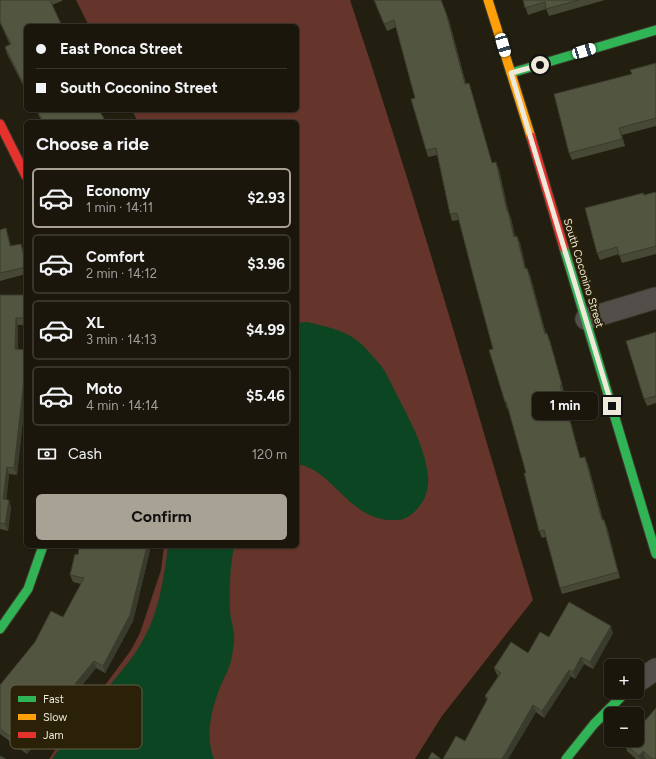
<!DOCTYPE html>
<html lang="en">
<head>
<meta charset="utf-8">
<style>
	body { margin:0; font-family:Figtree,sans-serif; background:#231f15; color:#f1f3f6; height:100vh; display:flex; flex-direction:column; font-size:15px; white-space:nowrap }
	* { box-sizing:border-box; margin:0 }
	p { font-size:13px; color:#9f9f9d }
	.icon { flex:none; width:22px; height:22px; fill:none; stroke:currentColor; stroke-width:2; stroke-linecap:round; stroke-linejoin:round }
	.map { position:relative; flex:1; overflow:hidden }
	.side { position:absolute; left:24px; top:120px; width:275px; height:428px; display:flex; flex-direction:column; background:#1a160c; border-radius:6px; box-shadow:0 1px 3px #0004,0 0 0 1px #38352d }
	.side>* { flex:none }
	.hud { position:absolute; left:24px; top:24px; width:275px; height:88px; border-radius:6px; box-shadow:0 1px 3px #0004,0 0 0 1px #38352d; display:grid; align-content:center; height:88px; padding:0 12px; background:#1a160c }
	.buttons { position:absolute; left:604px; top:659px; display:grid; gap:8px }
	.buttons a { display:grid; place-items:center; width:40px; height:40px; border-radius:6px; background:#1a160c; box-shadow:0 1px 3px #0004,0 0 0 1px #38352d; font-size:20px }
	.end { position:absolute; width:18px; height:18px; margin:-9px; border:5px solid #eee9da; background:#111; box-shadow:0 0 0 2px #111 }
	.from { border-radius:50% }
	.bubble { position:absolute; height:28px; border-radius:6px; background:#1a160c; box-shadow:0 1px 3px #0004,0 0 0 1px #38352d; font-size:13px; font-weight:700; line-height:28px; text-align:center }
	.car { position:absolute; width:12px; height:24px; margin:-12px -6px; border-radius:5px; box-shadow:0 0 3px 1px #0007; background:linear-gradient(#fff 24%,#345 0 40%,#fff 0 76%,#345 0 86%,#fff 0) }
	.hud b { display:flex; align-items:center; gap:14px; height:38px; font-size:15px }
	.hud b+b { border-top:1px solid #38352d }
	.hud i { width:10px; height:10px; background:#f1f3f6 }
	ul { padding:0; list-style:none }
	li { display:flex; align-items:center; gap:12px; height:60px; margin:0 8px 6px; padding:0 4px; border:2px solid #38352d; border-radius:6px }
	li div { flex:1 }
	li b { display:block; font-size:15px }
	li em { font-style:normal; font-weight:700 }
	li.selected { border-color:#a7a293 }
	li>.icon { width:36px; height:36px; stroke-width:1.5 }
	h2 { padding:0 12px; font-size:18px; line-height:48px }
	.pay { display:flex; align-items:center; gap:10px; height:44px; padding:0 12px; font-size:15px }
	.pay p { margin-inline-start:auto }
	.button { display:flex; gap:8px; margin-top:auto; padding:8px 12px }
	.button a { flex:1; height:46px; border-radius:6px; background:#a7a293; color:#111; font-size:16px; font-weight:700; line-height:46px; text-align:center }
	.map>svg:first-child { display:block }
</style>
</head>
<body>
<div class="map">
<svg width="656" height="759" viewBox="0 0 656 759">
	<rect width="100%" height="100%" fill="#221e10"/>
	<path fill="#65342a" d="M76,0H350C416,198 474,399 533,600L442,716L415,759H49L70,728L103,688L131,650L140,633L161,570L164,546H297V122H138L132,110H297V26H89Z"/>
	<path fill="#0b4522" d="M307,322C323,326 341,329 355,339C365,346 374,358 382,367C387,374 391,384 395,391C408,417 425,446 428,476C429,487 426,500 417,509C412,515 405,520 397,520C349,523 335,470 297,464V323Z
		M168,546H234C230,567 229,589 230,610C230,618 233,626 234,634C235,641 233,649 232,656C230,668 223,679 219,690C211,711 205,737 214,759H52C69,735 88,712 107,689C119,673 134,658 143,640C159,612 164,578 168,546Z"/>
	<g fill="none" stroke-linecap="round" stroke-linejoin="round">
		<g stroke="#3d3a2e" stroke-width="23">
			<path id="street" d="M586,319L656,298
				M637,682L656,669"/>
		</g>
		<g stroke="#3d3a2e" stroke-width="11">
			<path id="fast" d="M511,73L656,30
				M564,248L656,554
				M0,629L28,589L43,546
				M566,759L594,724L626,692"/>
		</g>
		<g stroke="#3d3a2e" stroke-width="11">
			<path id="slow" d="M488,0L531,137"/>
		</g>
		<g stroke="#3d3a2e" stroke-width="11">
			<path id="jam" d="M0,124L26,176
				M531,137L564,248"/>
		</g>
		<use href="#street" stroke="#524f4b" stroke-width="21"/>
		<use href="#fast" stroke="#30b455" stroke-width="9"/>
		<use href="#slow" stroke="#ff9f0a" stroke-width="9"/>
		<use href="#jam" stroke="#e5322d" stroke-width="9"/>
	</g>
	<path fill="#474936" d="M0,0H62V1L52,5L26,26V91L7,54L5,47L10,45L0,23Z
		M374,0H441L446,13L449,20L466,84L471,90L492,163L499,169L508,211L511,218L515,236H517L520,243L526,269L530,275L546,334L550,340L556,363L564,392H563L580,458L588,464L603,520H604L607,527L620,578L562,594L560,588L546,537L542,538L539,531L526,473L508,408L507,409L505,402L493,349L459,220L452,221L450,214L437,155L428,157L426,150L415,98L396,27L387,31Z
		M523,0H605L549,16L546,9L528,15Z
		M656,63V126L622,135L625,146L572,160L569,153L632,74Z
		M36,110H99L106,122H42Z
		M656,192V254L622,263L619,254L600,260L597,253L644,195Z
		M0,230L8,235L11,246L23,251L26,261V274L0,281Z
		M0,295H26V325H18V349L26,350V391L17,475L9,474L6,500L11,507L8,531L0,529Z
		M656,332V403L647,406L644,399Z
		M150,550L133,621L105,673L96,668L57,716L56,715L27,754L0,734V685L63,617L81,584L73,582L70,575L78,555Z
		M613,633L593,669L584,664L575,679L571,676L544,718L536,712L508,759H443L465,741L487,701L485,696L498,676L497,675L494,668L528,653L549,637Z
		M656,708V759H646L645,758V759H636L627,751L625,744Z"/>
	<path fill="#393c2c" d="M446,13L449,20L468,91L465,84Z
		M619,128L622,135L625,146L622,139Z
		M496,162L499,169L510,218L507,211Z
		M508,211L511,218L517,243L514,237Z
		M6,228L8,235L13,253L10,246Z
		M517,236L520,243L528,276L525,269Z
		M21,244L23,251L26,261V264Z
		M527,268L530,275L548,341L545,334Z
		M16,318L18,325V355L15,349Z
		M547,333L556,363L564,392L562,385Z
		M26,362V391L17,475L14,468Z
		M560,385L563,392L582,465L580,458Z
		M585,457L588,464L605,527L602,520Z
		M7,467L9,474L6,506L3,499Z
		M9,500L11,507L8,531L5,524Z
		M604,520L607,527L620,578L618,572Z
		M147,546H151L150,550L133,621L105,673L103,666Z
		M611,626L613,633L593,669L590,662Z
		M581,657L584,664L575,679L573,672Z
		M94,661L96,668L57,716L54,709Z
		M569,670L571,676L544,718L542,711Z
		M533,705L536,712L508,759H502Z
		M54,709L56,715L27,754L24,747Z
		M643,751L645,758V759H640L639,756Z"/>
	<path fill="#52553f" stroke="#393c2c" d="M0,0H50L62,26H26V89L5,47L11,44L0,22Z
		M374,0H441L446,13L465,84L469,83L492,163L496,162L507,211H508L514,237L517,236L525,269L527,268L545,334L547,333L554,356L562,385H560L580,458L585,457L602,520H604L618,572L560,588L544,530L539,531L524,473H526L506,401L505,402L489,350L493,349L473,275L457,213L450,214L436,148L426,150L411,99L415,98L394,20L384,24Z
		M523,0H579L546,9L545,2L525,8Z
		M656,63V118L619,128L622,139L569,153L554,94L632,74L630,70Z
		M37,110H99L106,122H43Z
		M656,192V246L619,256L617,247L597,253L585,208L643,193L644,195Z
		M6,228L10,246L21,244L26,264V267L0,273V230Z
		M0,295H26V318H16L15,349L26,350V362L14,468L7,467L3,499L9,500L5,524L0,523Z
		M656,332V396L644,399L626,341Z
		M79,546H147L130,615L103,666L94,661L54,709L24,747L0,729V685L35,642L51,611L63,617L84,578L70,575L75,554L78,555Z
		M569,602L611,626L590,662L581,657L573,672L569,670L542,711L533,705L502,759H443L456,736L465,741L488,698L485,696L501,673L494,668L511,642L528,653L540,632L549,637Z
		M656,708V759H652L643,751L639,756L625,744L628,740H637V730Z
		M432,752L441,759H428Z
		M0,756L6,759H0Z"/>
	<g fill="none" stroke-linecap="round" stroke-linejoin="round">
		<path stroke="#eee9da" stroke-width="5" d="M540,65L511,73L612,406"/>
	</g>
	<g text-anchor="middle" stroke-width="4" stroke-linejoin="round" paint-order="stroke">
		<g font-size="11" fill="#eee9da" stroke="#2a2108">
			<text transform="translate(584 273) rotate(73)" y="4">South Coconino Street</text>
		</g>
	</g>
	<rect x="10" y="685" width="132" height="64" rx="6" fill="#2a2108" stroke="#655d47" stroke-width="1"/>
	<rect x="18" y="696" width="18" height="6" fill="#30b455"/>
	<rect x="18" y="714" width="18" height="6" fill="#ff9f0a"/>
	<rect x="18" y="732" width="18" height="6" fill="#e5322d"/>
	<g font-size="11" fill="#eee9da">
		<text x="43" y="703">Fast</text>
		<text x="43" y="721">Slow</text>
		<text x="43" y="739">Jam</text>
	</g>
</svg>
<div class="buttons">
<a>+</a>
<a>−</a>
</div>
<i class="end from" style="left:540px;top:65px"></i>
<i class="end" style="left:612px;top:406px"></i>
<div class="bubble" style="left:532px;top:392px;width:66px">1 min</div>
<i class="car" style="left:503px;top:45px;rotate:164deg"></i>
<i class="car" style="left:584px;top:51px;rotate:73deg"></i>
<div class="hud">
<b><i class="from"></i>East Ponca Street</b>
<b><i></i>South Coconino Street</b>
</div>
<section class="side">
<h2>Choose a ride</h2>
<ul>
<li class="selected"><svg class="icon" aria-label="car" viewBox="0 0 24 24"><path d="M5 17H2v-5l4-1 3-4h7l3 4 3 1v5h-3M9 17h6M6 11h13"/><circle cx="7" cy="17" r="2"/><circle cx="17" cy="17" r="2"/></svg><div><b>Economy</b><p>1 min · 14:11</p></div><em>$2.93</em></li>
<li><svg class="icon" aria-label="car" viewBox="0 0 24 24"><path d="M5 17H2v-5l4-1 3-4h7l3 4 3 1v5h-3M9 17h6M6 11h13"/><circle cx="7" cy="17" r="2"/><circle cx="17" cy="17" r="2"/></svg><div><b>Comfort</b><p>2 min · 14:12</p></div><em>$3.96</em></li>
<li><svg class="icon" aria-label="car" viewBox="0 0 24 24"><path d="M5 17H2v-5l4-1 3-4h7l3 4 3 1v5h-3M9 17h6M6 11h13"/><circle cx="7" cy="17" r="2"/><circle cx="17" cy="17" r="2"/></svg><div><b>XL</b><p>3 min · 14:13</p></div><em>$4.99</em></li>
<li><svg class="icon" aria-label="car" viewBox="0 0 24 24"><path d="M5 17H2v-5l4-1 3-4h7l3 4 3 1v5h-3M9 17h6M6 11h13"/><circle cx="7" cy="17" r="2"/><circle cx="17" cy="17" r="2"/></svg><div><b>Moto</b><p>4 min · 14:14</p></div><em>$5.46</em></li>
</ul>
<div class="pay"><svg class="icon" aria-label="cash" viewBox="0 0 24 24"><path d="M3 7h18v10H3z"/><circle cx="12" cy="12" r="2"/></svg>Cash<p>120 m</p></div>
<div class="button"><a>Confirm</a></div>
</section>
</div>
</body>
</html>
